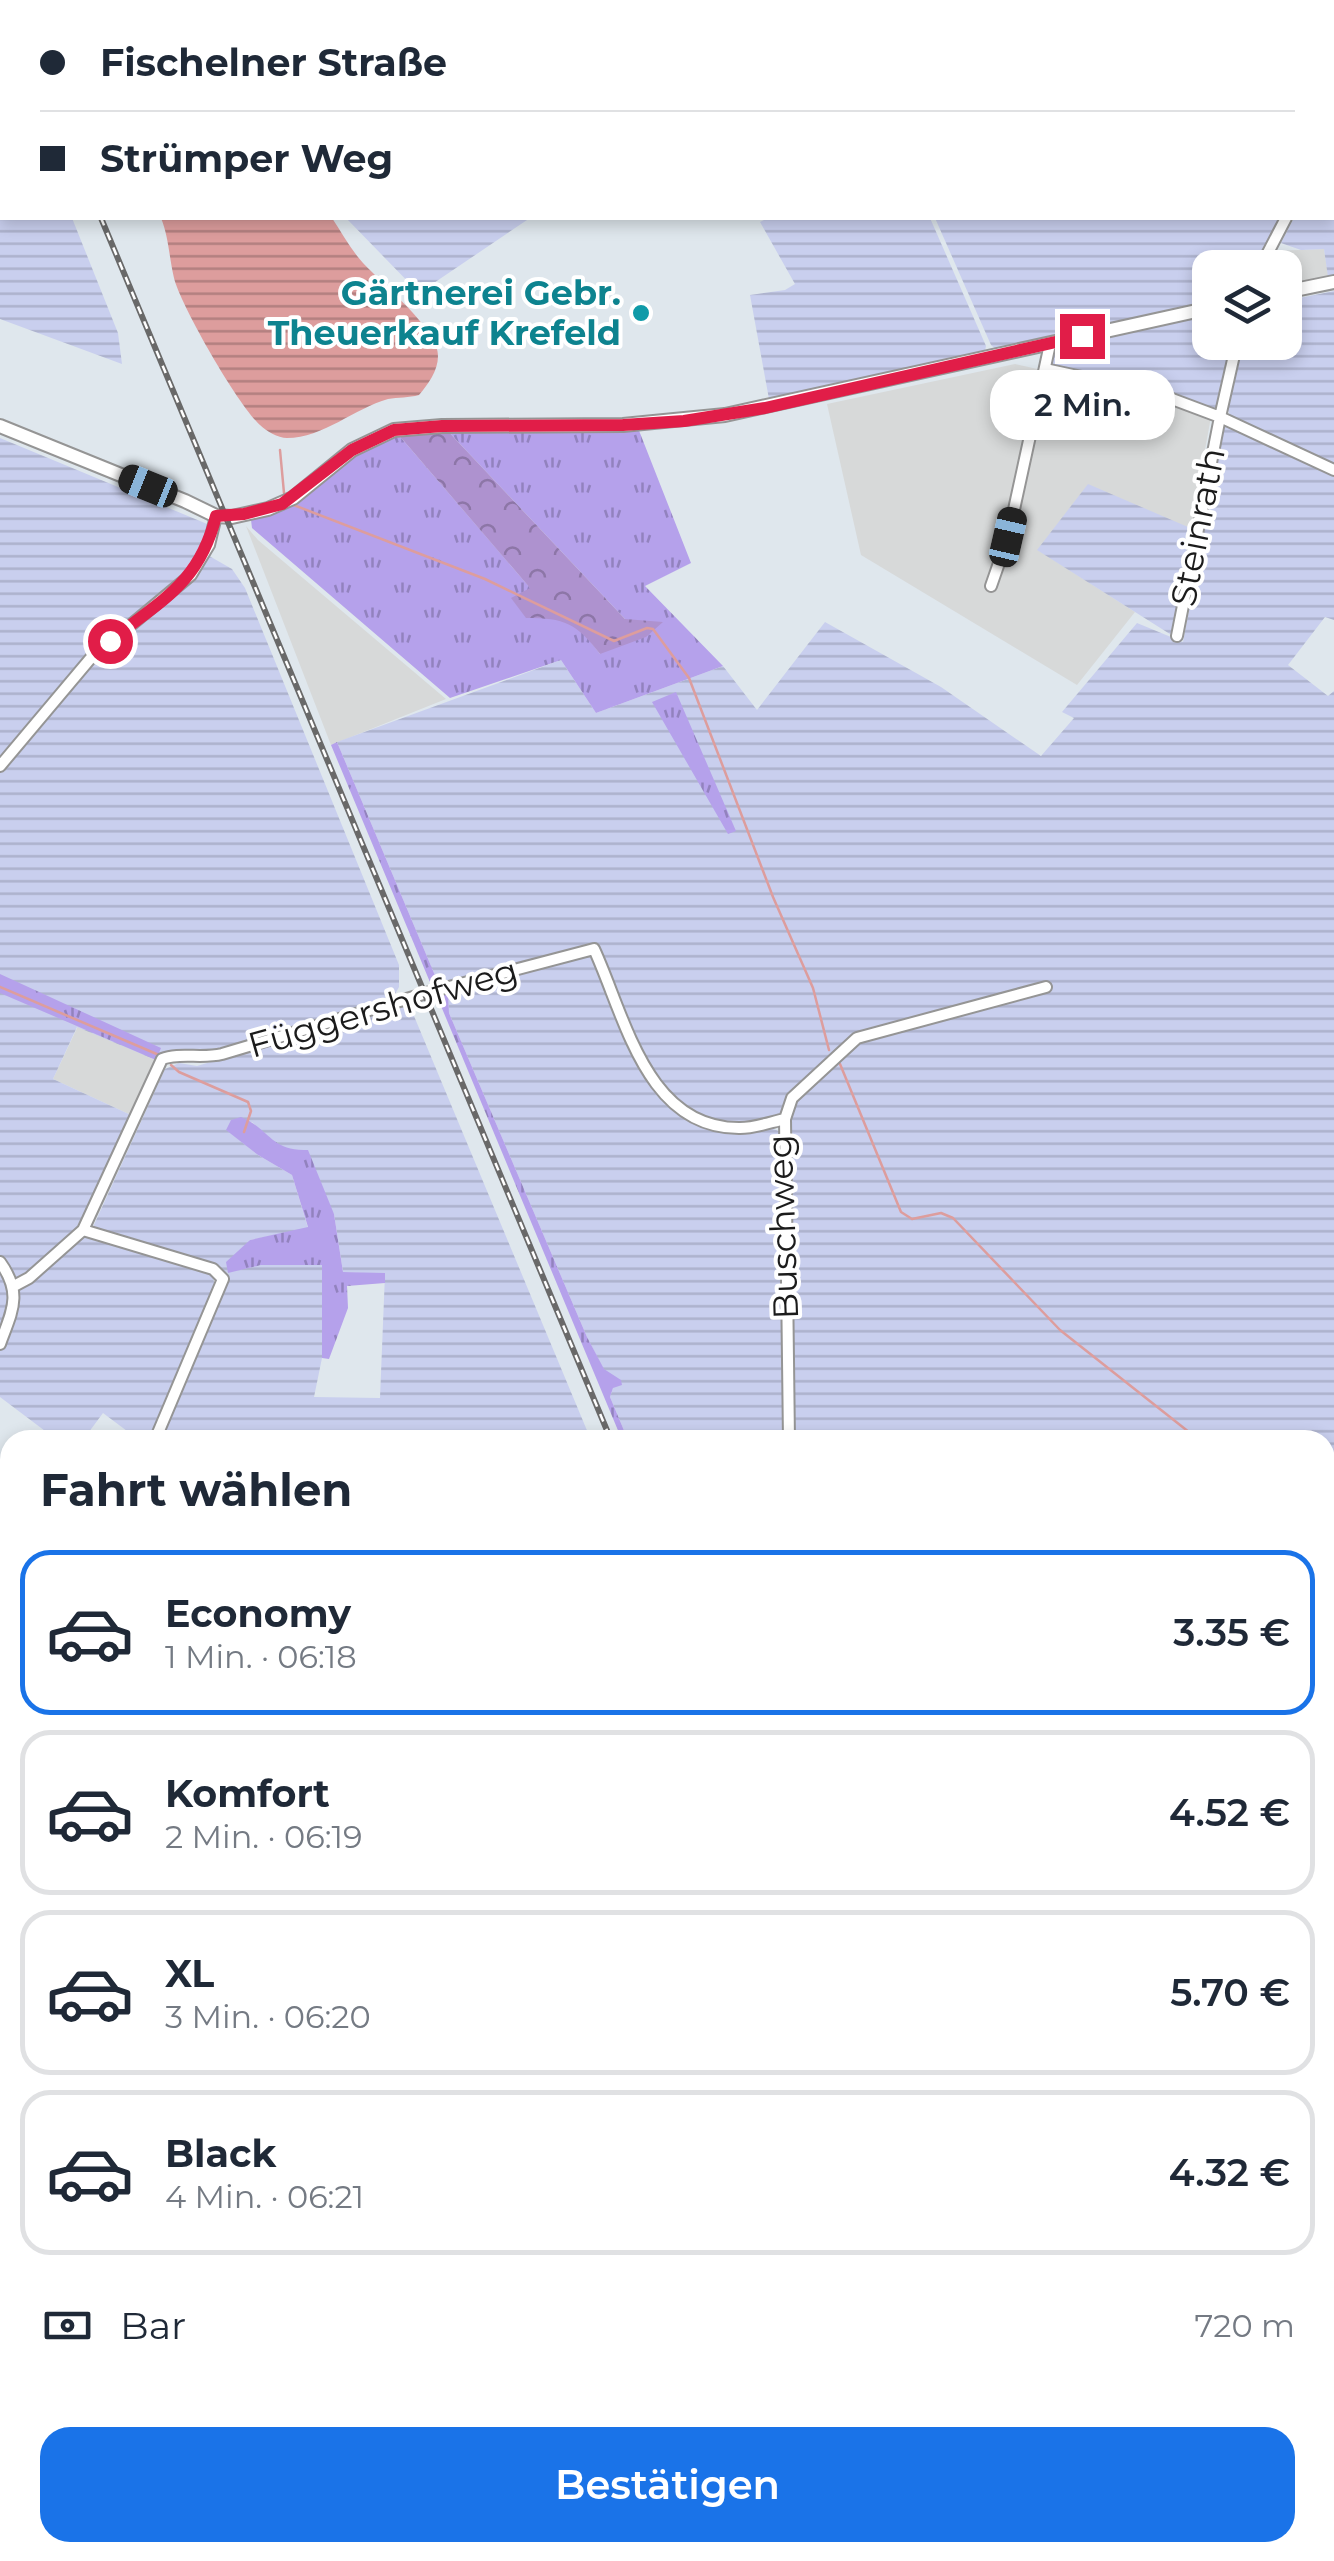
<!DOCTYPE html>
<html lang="de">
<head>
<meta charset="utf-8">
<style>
	body { margin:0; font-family:Montserrat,sans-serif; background:#f2f2f3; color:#1f2937; height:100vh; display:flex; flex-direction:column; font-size:38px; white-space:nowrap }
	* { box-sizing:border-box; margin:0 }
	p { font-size:32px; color:#747a83 }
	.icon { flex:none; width:55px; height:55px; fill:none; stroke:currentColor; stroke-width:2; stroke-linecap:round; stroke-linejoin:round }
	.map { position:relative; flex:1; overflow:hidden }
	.sheet { position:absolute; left:0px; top:1430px; width:1335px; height:1132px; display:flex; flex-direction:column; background:#fff; border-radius:30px 30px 0 0; box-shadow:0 5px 15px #0003 }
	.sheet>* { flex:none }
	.guide { position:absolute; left:0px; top:0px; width:1335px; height:220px; box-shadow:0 5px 15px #0003; display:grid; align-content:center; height:220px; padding:0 40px; background:#fff }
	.buttons { position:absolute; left:1192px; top:250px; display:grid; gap:20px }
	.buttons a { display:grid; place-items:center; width:110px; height:110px; border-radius:20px; background:#fff; box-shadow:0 5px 15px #0003; font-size:50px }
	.end { position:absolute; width:45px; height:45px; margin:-22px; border:12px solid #e11d48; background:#fff; box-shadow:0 0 0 5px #fff }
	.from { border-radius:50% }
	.bubble { position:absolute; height:70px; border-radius:30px; background:#fff; box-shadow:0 5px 15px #0003; font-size:32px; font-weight:600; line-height:70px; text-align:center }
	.car { position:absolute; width:30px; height:60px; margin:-30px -15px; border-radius:12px; box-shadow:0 0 8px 2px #0007; background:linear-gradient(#222 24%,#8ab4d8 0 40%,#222 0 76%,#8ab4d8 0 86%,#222 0) }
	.guide b { display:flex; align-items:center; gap:35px; height:95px; font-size:38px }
	.guide b+b { border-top:2px solid #e0e1e3 }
	.guide i { width:25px; height:25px; background:#1f2937 }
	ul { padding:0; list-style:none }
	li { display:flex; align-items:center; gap:30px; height:165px; margin:0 20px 15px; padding:0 20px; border:5px solid #e0e1e3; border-radius:30px }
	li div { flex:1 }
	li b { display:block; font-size:38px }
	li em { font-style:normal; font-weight:600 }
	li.selected { border-color:#1a73e8 }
	li>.icon { width:90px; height:90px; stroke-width:1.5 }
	h2 { padding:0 40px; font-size:45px; line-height:120px }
	.pay { display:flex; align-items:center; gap:25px; height:110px; padding:0 40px; font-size:38px }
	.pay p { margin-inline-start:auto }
	.button { display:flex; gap:20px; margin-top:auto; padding:20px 40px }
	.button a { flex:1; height:115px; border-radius:30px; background:#1a73e8; color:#fff; font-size:40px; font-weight:600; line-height:115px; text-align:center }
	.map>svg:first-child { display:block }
</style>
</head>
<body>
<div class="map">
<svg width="1334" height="2561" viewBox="0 0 1334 2561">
	<defs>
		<pattern id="farmland-rules" width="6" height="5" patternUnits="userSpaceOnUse" patternTransform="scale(2.5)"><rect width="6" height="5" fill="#c9cfee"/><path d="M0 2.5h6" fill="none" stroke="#acb1cc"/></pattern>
		<pattern id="grass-tufts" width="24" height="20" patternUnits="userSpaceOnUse" patternTransform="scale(2.5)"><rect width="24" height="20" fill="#b5a1eb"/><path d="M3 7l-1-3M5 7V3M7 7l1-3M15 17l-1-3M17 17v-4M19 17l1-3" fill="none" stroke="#9282be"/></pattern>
		<pattern id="forest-crowns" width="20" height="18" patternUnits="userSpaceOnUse" patternTransform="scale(2.5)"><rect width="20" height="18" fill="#ae92cf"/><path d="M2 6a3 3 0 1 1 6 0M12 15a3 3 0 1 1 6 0" fill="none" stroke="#8d76a7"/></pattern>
		<pattern id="water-rules" width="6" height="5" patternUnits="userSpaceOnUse" patternTransform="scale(2.5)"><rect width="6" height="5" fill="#dd9d9d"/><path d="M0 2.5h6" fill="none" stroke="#b27f7f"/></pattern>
	</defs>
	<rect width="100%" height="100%" fill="#dfe7ed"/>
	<path fill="#d7d9d9" d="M1324,249L1329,280L1285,288V268H1263L1272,251Z
		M1015,364L1155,395L1211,417L1204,455L1210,457L1195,530L1038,550L1135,612L1077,685L861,555L827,404Z
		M246,526L258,540L446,699L331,745Z
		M78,1026L156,1060L133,1116L53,1079Z
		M0,1672L10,1679V2552L238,2553L222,2561H0Z"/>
	<path fill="url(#farmland-rules)" fill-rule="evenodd" d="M292,0H987L290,2Z
		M0,57L2,218H72L118,333L122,364L0,319Z
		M1334,130V275L1328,277L1324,249L1301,250L1281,243L1294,218H1332Z
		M346,218H530L419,293Z
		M768,218H930L986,346L985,351L769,399L750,295L785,290L795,284L760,222Z
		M935,218H1280L1256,267L1210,268V304L998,351L991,345Z
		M1334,291V464L1233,421L1225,404L1239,343L1285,342V301Z
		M1210,312V342L1234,343L1218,411L1214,412L1055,366L1051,361L1055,348Z
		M1224,426L1334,477V620L1325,617L1288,665L1328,696L1334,691V1464L1325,1468V1440H1220L1210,1433L1200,1440H791L789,1112L750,1125L723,1124L687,1110L650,1073L595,946L439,985L337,742L561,660L596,713L723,666L757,710L825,622L941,687L1041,756L1074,718L1062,712L1137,623L1183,642Z
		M0,438L212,526L204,553L232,569L245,588L399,965V987L394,996L384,1001L222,1053L156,1060L77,1027L53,1079L133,1116L82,1231L212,1272L216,1292L152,1440H139L103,1413L83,1440H57L0,1397Z
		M1088,484L1195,530L1173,636L1037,550Z
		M583,954L597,961L645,1073L704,1122L767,1127L779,1131L783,1137L787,1440H628L610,1397L613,1388L587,1337L449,1013L448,991Z
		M409,1004L591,1440H159L228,1273L93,1227L165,1069L179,1063L197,1066ZM252,1122L269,1139L288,1151L334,1214L343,1272L385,1274L380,1398L314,1397L322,1358L323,1265H261L229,1272L250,1240L308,1228L292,1175L258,1155L227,1130Z
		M1325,1620L1334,1625V2099L1325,2107Z
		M1063,2552L1067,2561H571V2553Z"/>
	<path fill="url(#grass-tufts)" d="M445,428H638L691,563L645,586L723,666L596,713L561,660L450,698L252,528L251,520L284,508L353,453L397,433L556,618L581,629L600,654L625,619Z
		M676,692L736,831L728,834L652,702Z
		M337,742L439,985L432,987L331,745Z
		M0,974L161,1048L156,1060L0,993Z
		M448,991L449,1013L587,1337L604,1369L621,1380L622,1385L613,1388L610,1397L628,1440H622L436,994Z
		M241,1117C270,1129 271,1152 308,1150L334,1214L343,1272L385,1273V1283L347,1286L348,1308L329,1359L322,1358V1265H261L228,1273L226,1262L250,1240L308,1227L292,1175L258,1155L226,1130L231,1120Z
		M1334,1469V1619L1325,1613V1472Z
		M1334,2099V2561H1094L1101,2552H1325V2107Z
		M433,2553H571V2561H434Z"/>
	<path fill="url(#forest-crowns)" d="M445,428L625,619L663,622L646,637L600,654C576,623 565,618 526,618L511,598L530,588L397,433Z"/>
	<path fill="url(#water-rules)" d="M161,218H332C342,233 351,250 363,263C382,283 427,321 436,346C443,364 430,382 419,395C409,398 398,397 388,399C355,408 323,438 287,438C278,438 266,431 260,425C238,405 181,306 174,278C169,257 169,238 161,218Z"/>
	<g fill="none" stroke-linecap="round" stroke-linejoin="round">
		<path stroke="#dd9d9d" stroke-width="2.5" d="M280,450L284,493
			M291,504L485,579L614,641L647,628L653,629L689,678L773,897L813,988L829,1050
			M0,987L159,1055
			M840,1064L901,1212L912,1219L941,1213L953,1218L1060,1330L1199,1440
			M171,1065L179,1072L248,1102L251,1111L244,1132
			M1325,1536L1334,1541
			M0,1687L10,1694
			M559,2552V2561"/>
		<g stroke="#959595" stroke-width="14">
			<path id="minor" d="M1332,88H1334
				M1332,117L1334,113
				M1260,268L1286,218
				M1237,342L1220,417L1334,470
				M1045,369L1156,393L1220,417L1177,636
				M991,586L1008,537L1050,344
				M0,766L90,659L191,575L209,545L216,516
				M785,1119L792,1098L857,1038L1046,987
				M83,1230L213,1269L223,1279L155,1440
				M0,1262C23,1294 12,1311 0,1344
				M14,1286L29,1278L83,1230L162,1059C179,1052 202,1059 222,1054L430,992L594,949C625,1016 646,1129 740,1128C755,1128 771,1122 785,1119L789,1440
				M0,1503L10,1509
				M0,1598L10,1584
				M0,1786L10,1795
				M0,2033L10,2046
				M0,2175L10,2168
				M0,2319L10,2312
				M1325,2370H1334
				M372,2552L373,2561
				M1064,2552L1068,2561
				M19,2561L44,2552"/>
		</g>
		<g stroke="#959595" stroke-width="16">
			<path id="tertiary" d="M1285,292L1334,282
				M0,426L185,501L216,516L232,517L268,509L293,498L352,450L394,430L442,426L623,425L725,415L1210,308"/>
		</g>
		<use href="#minor" stroke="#fff" stroke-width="10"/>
		<use href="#tertiary" stroke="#fff" stroke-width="12"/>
		<g stroke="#696969" stroke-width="6">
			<path id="rail" d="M9,0L11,2
				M101,218L611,1440
				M1082,2552L1085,2561"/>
		</g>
		<use href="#rail" stroke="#fff" stroke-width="2.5" stroke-dasharray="8" stroke-linecap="butt"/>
	</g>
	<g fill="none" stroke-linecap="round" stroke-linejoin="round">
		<path stroke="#e11d48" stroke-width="12" d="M110,641C161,600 199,584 216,516L244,514L282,504L352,450L394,430L442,426L623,425L684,421L765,408L1082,336"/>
	</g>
	<circle fill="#0f9aa8" stroke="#fff" stroke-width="4" cx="641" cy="313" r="10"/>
	<g text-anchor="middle" stroke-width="8" stroke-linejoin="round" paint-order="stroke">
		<g font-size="35" font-weight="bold" fill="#0d838f" stroke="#fff" text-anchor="end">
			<text x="621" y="305">Gärtnerei Gebr.<tspan x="621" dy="40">Theuerkauf Krefeld</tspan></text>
		</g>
		<g font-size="35" fill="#1b1b1b" stroke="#fff">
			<text transform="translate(1198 527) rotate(-79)" y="12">Steinrath</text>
			<text transform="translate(383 1008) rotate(-16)" y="12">Függershofweg</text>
			<text transform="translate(783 1227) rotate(-92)" y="12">Buschweg</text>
		</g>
	</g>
</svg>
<div class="buttons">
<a><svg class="icon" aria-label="layers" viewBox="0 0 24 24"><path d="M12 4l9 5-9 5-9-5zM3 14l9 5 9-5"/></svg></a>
</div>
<i class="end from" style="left:110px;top:641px"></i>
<i class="end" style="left:1082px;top:336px"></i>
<div class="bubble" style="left:990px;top:370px;width:185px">2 Min.</div>
<i class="car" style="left:148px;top:486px;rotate:292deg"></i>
<i class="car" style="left:1008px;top:537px;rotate:13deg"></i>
<div class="guide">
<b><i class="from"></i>Fischelner Straße</b>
<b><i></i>Strümper Weg</b>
</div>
<section class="sheet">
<h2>Fahrt wählen</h2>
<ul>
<li class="selected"><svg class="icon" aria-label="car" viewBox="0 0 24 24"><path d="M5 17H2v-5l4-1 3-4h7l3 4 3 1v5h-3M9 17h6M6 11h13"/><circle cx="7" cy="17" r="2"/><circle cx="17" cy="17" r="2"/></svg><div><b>Economy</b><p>1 Min. · 06:18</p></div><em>3.35 €</em></li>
<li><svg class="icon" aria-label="car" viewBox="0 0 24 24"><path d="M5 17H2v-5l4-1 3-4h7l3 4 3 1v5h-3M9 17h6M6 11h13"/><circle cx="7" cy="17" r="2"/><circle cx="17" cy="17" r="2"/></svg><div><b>Komfort</b><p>2 Min. · 06:19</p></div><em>4.52 €</em></li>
<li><svg class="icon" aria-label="car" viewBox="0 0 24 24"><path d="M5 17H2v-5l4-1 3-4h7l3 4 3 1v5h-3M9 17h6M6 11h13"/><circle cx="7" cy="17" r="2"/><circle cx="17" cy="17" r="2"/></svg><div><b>XL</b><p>3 Min. · 06:20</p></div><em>5.70 €</em></li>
<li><svg class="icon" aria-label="car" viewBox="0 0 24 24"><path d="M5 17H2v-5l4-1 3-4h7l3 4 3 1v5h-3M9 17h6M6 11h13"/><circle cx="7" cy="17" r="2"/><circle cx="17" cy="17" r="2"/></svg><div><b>Black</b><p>4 Min. · 06:21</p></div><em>4.32 €</em></li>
</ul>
<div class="pay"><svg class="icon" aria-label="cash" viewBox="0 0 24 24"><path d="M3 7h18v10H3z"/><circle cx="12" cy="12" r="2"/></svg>Bar<p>720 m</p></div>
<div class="button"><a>Bestätigen</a></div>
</section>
</div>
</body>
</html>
